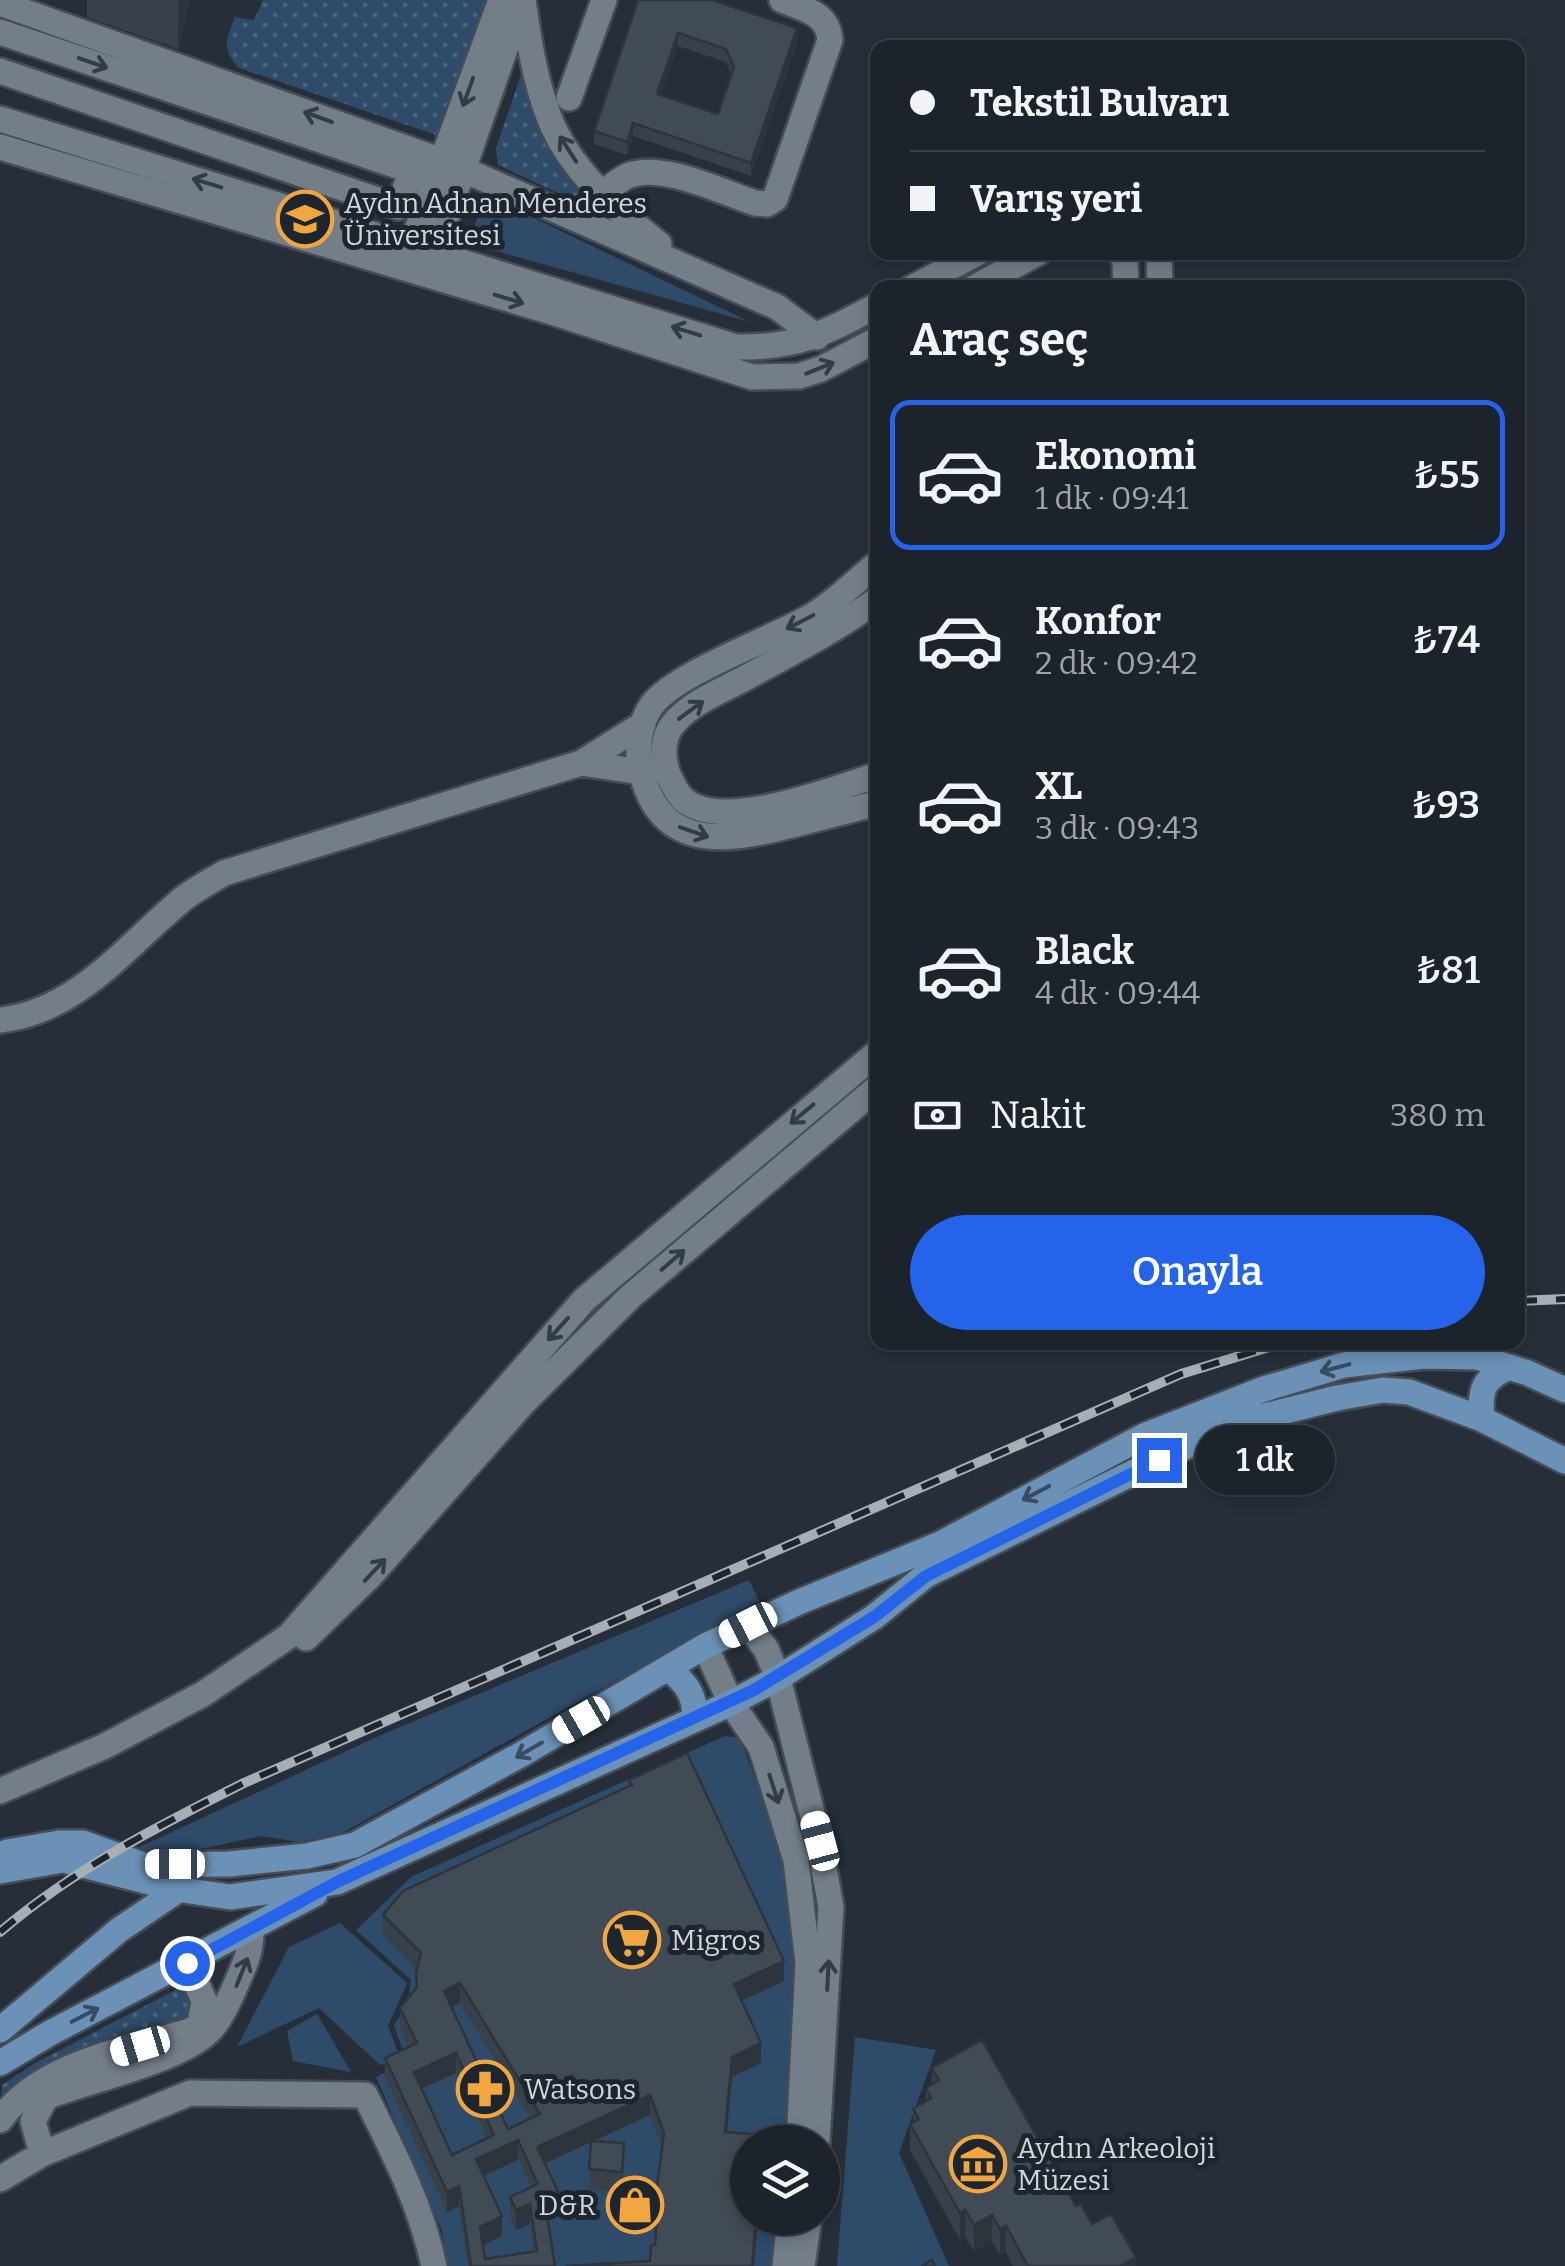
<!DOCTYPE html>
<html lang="tr">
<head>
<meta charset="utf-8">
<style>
	body { margin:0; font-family:Bitter,serif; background:#252b33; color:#f1f3f6; height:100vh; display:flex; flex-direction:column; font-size:38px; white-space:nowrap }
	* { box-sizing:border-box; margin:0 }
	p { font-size:32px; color:#a0a4a9 }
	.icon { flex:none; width:55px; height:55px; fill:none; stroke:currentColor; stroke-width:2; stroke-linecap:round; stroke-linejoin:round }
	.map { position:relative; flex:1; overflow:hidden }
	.side { position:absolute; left:870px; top:280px; width:655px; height:1070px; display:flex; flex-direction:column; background:#1c232b; border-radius:20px; box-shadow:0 5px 15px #0003,0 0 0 2px #3a4047 }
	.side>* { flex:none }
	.banner { position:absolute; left:870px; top:40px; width:655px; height:220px; border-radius:20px; box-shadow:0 5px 15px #0003,0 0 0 2px #3a4047; display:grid; align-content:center; height:220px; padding:0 40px; background:#1c232b }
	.fabs { position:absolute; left:730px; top:2125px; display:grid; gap:20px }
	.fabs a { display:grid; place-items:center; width:110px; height:110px; border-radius:50%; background:#1c232b; box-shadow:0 5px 15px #0003,0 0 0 2px #3a4047; font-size:50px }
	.end { position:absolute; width:45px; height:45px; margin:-22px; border:12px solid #2563eb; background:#fff; box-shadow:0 0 0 5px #fff }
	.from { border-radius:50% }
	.bubble { position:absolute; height:70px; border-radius:35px; background:#1c232b; box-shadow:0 5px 15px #0003,0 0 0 2px #3a4047; font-size:32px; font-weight:600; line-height:70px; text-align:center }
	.car { position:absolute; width:30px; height:60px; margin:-30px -15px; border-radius:12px; box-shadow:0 0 8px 2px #0007; background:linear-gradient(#fff 24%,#345 0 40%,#fff 0 76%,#345 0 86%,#fff 0) }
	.banner b { display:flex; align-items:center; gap:35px; height:95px; font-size:38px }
	.banner b+b { border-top:2px solid #3a4047 }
	.banner i { width:25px; height:25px; background:#f1f3f6 }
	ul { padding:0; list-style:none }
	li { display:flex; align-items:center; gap:30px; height:150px; margin:0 20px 15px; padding:0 20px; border:5px solid transparent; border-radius:20px }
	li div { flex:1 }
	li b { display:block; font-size:38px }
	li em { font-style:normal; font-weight:600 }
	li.on { border-color:#2563eb }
	li>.icon { width:90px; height:90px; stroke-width:1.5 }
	h2 { padding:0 40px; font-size:45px; line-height:120px }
	.pay { display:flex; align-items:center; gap:25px; height:110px; padding:0 40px; font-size:38px }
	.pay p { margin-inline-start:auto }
	.primary-button { display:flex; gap:20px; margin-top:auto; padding:20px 40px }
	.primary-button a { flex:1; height:115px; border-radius:60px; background:#2563eb; color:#fff; font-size:40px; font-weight:600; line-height:115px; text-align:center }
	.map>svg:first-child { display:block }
</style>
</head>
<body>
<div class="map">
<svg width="1565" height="2266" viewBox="0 0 1565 2266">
	<defs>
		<pattern id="grass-dots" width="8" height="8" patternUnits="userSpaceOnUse" patternTransform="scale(2.5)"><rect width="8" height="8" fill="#2e4c6a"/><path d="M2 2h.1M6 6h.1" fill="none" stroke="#4b657f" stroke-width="1.8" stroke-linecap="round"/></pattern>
	</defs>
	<rect width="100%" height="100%" fill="#262f39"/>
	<path fill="url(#grass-dots)" d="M263,0H496L445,138L239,68C221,48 226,41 235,17L254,20Z
		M521,75L528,78L577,184L595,210L498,165L496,148Z
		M191,1982L198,2022L0,2115L2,2085L35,2063Z"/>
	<path fill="#2e4c6a" d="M486,195L750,322L468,243Z
		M749,1580L759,1601L342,1833L299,1842L261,1836L156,1859L131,1851L379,1736Z
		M725,1736L740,1738L794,1886L795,2069L788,2142H748V2218H781L776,2266H446L442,2230L376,2077L407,2062L394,2025L408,2004L411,1980L356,1930L411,1877Z
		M340,1923L407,1983L388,2026L401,2060L380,2065L319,2008L237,2047L289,1947Z
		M317,2014L351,2072L293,2061L287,2031Z
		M855,2037L936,2050L899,2153L949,2266H837Z"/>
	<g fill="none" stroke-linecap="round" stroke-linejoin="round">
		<g stroke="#454c55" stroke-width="30">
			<path id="minor" d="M523,0C529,41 535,83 551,122C571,170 618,212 659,244
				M0,3L442,161
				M0,32L436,179
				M0,71L398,207L412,170
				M569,98L604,0
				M0,119L736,347C798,348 825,333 878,305
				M0,147L555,313L752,377L799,376L821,369L878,339
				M462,169L777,307L817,337
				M603,193C612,187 620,178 630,175C663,163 722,192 755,203L767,204L775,199L830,40C828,13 804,9 782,0
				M1120,252L1125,260L1126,288
				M1159,252L1160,288
				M414,261L411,246L501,0
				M423,264L434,253L521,3
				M912,288L979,252
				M974,288L1039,252
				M878,563C856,581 835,602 812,616C774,638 676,673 652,705C637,726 636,754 643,778C666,856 736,839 796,824C823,817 850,810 878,803
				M878,599C836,630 791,653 745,678C721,691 692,702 674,723C662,736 662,758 668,774C672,783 677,794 684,800C724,833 834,788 878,775
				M581,763L641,772
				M0,1020C75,1012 124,949 178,903C191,891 208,883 224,873L581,763L643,724
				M748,1625L766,1649L778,1678L819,1841L831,1907L817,2142
				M306,1638L370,1576L524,1402L631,1296L878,1087
				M705,1646L731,1703L761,1747L796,1860L808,1963L799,2142
				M0,1791L105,1746L203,1694L289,1636L584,1300L878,1052
				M0,2120C41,2063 126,2050 190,2031L200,2025L204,2000L187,1963
				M42,2154L33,2121L46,2097C88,2080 185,2060 212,2028C223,2015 231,1996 238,1980C246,1962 252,1948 251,1928
				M0,2179L42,2154L190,2093L365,2095C393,2151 421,2205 434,2266
				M785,2266L790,2218
				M802,2266L809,2218"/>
		</g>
		<g stroke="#454c55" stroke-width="30">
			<path id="major" d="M1482,1419C1479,1390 1483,1378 1510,1367
				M669,1669C687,1684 695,1695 695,1718
				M7,1852L59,1843H83L143,1865L229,1864L307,1856L355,1845L522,1754L705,1646L799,1602L940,1544L1144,1436L1264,1389L1344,1365L1424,1356L1477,1357L1528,1373L1565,1390
				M0,1871L63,1860L176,1889L230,1897L337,1882L731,1703L778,1678L874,1617L926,1575L1191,1444L1253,1419L1337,1398L1383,1390L1409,1392L1482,1419L1565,1461
				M0,2030L119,1930L184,1886
				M0,2063L50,2033L315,1894"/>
		</g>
		<use href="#minor" stroke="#737e89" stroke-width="25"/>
		<use href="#major" stroke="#6b91b7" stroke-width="25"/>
		<g stroke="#a7aeb5" stroke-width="10">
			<path id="rail" d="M1518,1301L1565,1299
				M0,1932C74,1869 158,1826 244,1783L1181,1374L1285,1342"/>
		</g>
		<use href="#rail" stroke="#1d262f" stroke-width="6" stroke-dasharray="19" stroke-linecap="butt"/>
	</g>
	<path fill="#384049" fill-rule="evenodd" d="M87,0H190L178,49L87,17Z
		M638,0L797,42L751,176L633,136L627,155L594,144V131ZM678,46L726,62L731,75L718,114L661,95Z
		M629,1780L784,1981L742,2001L761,2063L732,2077L727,2132L748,2218H758L754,2266H565L650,2261L655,2245L657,2222H655V2202L662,2148L650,2115L594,2141L624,2163L622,2192L589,2189L591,2142L545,2163L558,2211L547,2216L555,2266H468L459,2206L447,2212L385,2078V2058L409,2047L400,2028V2008L416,1989L417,1969L383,1935V1915L629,1786ZM460,2003L530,2118L508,2129L452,2007ZM456,2073L487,2139L452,2155L421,2089ZM518,2160L531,2187L510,2197V2217L516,2230L530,2224L534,2251L485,2259L483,2245L502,2236L484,2176Z
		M932,2068L1076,2206L1136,2266H1013L1006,2252L1000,2255L992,2242L974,2251L965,2237L960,2240L910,2150V2124L913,2122V2109L926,2101V2088L932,2084Z"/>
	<path fill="#2e343c" d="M178,0H190L178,49Z
		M797,28V42L751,176V163Z
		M678,33V46L657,107V94Z
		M633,123V136L627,155V142Z
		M784,1961V1981L734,2004V1984Z
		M460,1983V2003L444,2011V1991Z
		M761,2043V2063L732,2077L725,2152V2132L732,2057Z
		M456,2053V2073L414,2092V2072Z
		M650,2095V2115L537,2167V2147Z
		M518,2140V2160L476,2179V2159Z
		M459,2186V2206L447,2212V2192Z
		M558,2191V2211L544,2217V2197Z
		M530,2204V2224L516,2230V2210Z
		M965,2210V2237L960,2240V2213Z
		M992,2215V2242L974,2251V2225Z
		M502,2216V2236L480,2247V2227Z
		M756,2218H758L754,2266H752Z
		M1006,2226V2252L1000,2255V2229Z
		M1136,2257V2266H1120Z"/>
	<path fill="#414b55" stroke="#2e343c" stroke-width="2.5" fill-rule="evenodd" d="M638,0H712L797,28L751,163L633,123L627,142L594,131ZM678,33L726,49L734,67L718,114L657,94Z
		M687,1753L784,1961L734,1984L761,2043L732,2057L725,2132L764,2135L763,2142H748V2218H756L752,2266H565L650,2261L651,2245H655L658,2203L655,2202L664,2133L650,2095L537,2147L558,2191L544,2197L555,2266H471L459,2186L447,2192L385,2058L417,2043L400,2008L417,1987L416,1973L421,1953L383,1915L403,1891L632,1785L629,1780ZM460,1983L540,2114L508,2129L444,1991ZM456,2053L494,2135L452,2155L414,2072ZM518,2140L538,2184L510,2197L516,2210L530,2204L537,2251L485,2259L480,2227L502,2216L476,2159Z
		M982,2040L1076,2206L1081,2204L1092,2224L1111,2214L1136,2257L1120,2266H1028L1006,2226L1000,2229L992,2215L974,2225L965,2210L960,2213L910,2124L919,2119L913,2109L931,2098L926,2088L939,2080L932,2068Z
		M591,2141L624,2143L622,2172L589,2169Z
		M932,2260L935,2266H922Z"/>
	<defs><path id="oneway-shaft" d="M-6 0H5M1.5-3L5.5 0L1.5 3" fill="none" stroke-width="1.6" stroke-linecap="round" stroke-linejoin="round" transform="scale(2.5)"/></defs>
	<g stroke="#323c46">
		<use href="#oneway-shaft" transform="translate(93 63) rotate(19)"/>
		<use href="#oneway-shaft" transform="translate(468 92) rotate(110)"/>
		<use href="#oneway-shaft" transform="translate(318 117) rotate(-160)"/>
		<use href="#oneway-shaft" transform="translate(568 149) rotate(-123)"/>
		<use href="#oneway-shaft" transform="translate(207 183) rotate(-163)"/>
		<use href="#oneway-shaft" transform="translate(509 299) rotate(17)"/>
		<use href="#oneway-shaft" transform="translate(686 331) rotate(-163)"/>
		<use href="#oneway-shaft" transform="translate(820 368) rotate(-22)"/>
		<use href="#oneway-shaft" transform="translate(800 622) rotate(153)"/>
		<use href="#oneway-shaft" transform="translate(691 710) rotate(-36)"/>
		<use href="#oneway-shaft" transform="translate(694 832) rotate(19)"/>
		<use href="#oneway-shaft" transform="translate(802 1114) rotate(140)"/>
		<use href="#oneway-shaft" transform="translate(673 1260) rotate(-41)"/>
		<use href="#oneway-shaft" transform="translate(558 1329) rotate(132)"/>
		<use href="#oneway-shaft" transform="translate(375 1570) rotate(-47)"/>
		<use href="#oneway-shaft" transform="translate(774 1789) rotate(72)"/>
		<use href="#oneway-shaft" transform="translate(242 1972) rotate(-68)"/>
		<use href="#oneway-shaft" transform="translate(828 1975) rotate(-87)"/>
	</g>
	<g stroke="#384b5f">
		<use href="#oneway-shaft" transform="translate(1335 1368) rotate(165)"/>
		<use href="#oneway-shaft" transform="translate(1036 1493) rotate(152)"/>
		<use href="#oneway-shaft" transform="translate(529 1750) rotate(150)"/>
		<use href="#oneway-shaft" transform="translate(85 2015) rotate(-27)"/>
	</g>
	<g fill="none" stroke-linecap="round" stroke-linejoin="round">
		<path stroke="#2563eb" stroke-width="12" d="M187,1963L337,1882L754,1690L874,1617L926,1576L1159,1460"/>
	</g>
	<defs>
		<g id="university-ring" transform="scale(2.875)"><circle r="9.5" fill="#1d262f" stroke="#f1a640" stroke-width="1.5"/><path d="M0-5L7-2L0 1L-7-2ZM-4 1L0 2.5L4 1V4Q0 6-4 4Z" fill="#f1a640"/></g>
		<g id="supermarket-ring" transform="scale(2.875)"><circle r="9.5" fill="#1d262f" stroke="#f1a640" stroke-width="1.5"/><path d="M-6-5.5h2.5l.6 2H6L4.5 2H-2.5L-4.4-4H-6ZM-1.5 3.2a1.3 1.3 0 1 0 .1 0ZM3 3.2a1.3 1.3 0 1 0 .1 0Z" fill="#f1a640"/></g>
		<g id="pharmacy-ring" transform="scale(2.875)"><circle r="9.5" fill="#1d262f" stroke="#f1a640" stroke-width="1.5"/><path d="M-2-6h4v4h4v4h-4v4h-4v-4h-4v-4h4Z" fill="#f1a640"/></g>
		<g id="museum-ring" transform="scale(2.875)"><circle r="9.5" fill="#1d262f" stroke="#f1a640" stroke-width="1.5"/><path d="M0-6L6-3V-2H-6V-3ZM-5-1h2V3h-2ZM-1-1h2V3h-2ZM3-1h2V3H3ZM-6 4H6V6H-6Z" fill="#f1a640"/></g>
		<g id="shop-ring" transform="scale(2.875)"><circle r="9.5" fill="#1d262f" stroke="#f1a640" stroke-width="1.5"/><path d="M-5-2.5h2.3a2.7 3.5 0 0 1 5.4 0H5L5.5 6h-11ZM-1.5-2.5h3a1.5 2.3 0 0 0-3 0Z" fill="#f1a640"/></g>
	</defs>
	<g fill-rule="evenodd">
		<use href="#university-ring" x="305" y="219"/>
		<use href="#supermarket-ring" x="632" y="1940"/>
		<use href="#pharmacy-ring" x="485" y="2089"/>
		<use href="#museum-ring" x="978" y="2164"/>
		<use href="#shop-ring" x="635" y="2205"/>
	</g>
	<g text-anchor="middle" stroke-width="10" stroke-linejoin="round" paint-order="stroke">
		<g font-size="28" fill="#d0d6dc" stroke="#1d262f" text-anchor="start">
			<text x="344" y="213">Aydın Adnan Menderes<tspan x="344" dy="32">Üniversitesi</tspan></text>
			<text x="671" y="1950">Migros</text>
			<text x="524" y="2099">Watsons</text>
			<text x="1017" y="2158">Aydın Arkeoloji<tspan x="1017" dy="32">Müzesi</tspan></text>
			<text x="596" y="2215" text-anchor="end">D&amp;R</text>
		</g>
	</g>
</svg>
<div class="fabs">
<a><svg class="icon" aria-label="layers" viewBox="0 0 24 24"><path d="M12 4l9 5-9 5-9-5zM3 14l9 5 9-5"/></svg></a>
</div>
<i class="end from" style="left:187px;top:1963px"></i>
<i class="end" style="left:1159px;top:1460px"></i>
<div class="bubble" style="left:1195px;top:1425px;width:140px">1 dk</div>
<i class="car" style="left:748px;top:1625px;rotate:243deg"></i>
<i class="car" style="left:581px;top:1720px;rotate:240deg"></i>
<i class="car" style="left:820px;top:1841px;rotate:345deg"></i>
<i class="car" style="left:175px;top:1864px;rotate:270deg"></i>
<i class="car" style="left:140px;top:2046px;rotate:253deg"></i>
<div class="banner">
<b><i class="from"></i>Tekstil Bulvarı</b>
<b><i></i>Varış yeri</b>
</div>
<section class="side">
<h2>Araç seç</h2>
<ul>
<li class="on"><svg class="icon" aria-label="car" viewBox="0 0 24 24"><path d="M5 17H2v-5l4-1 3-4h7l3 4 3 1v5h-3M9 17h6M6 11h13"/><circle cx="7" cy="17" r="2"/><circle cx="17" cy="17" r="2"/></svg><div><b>Ekonomi</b><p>1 dk · 09:41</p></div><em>₺55</em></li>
<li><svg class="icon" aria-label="car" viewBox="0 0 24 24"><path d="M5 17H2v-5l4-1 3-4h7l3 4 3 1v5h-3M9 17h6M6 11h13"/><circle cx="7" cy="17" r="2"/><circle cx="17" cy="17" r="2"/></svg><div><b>Konfor</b><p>2 dk · 09:42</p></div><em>₺74</em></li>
<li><svg class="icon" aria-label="car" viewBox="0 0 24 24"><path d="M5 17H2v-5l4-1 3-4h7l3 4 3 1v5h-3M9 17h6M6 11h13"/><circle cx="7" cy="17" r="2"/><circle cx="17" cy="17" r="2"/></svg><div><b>XL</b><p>3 dk · 09:43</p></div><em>₺93</em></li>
<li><svg class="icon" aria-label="car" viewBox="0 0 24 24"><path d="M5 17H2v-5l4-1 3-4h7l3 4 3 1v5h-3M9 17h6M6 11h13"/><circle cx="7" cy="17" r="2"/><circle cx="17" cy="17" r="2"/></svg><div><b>Black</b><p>4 dk · 09:44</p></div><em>₺81</em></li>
</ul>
<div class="pay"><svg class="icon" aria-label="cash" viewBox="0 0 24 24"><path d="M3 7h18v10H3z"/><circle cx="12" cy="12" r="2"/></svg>Nakit<p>380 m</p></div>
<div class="primary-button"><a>Onayla</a></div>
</section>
</div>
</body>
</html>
